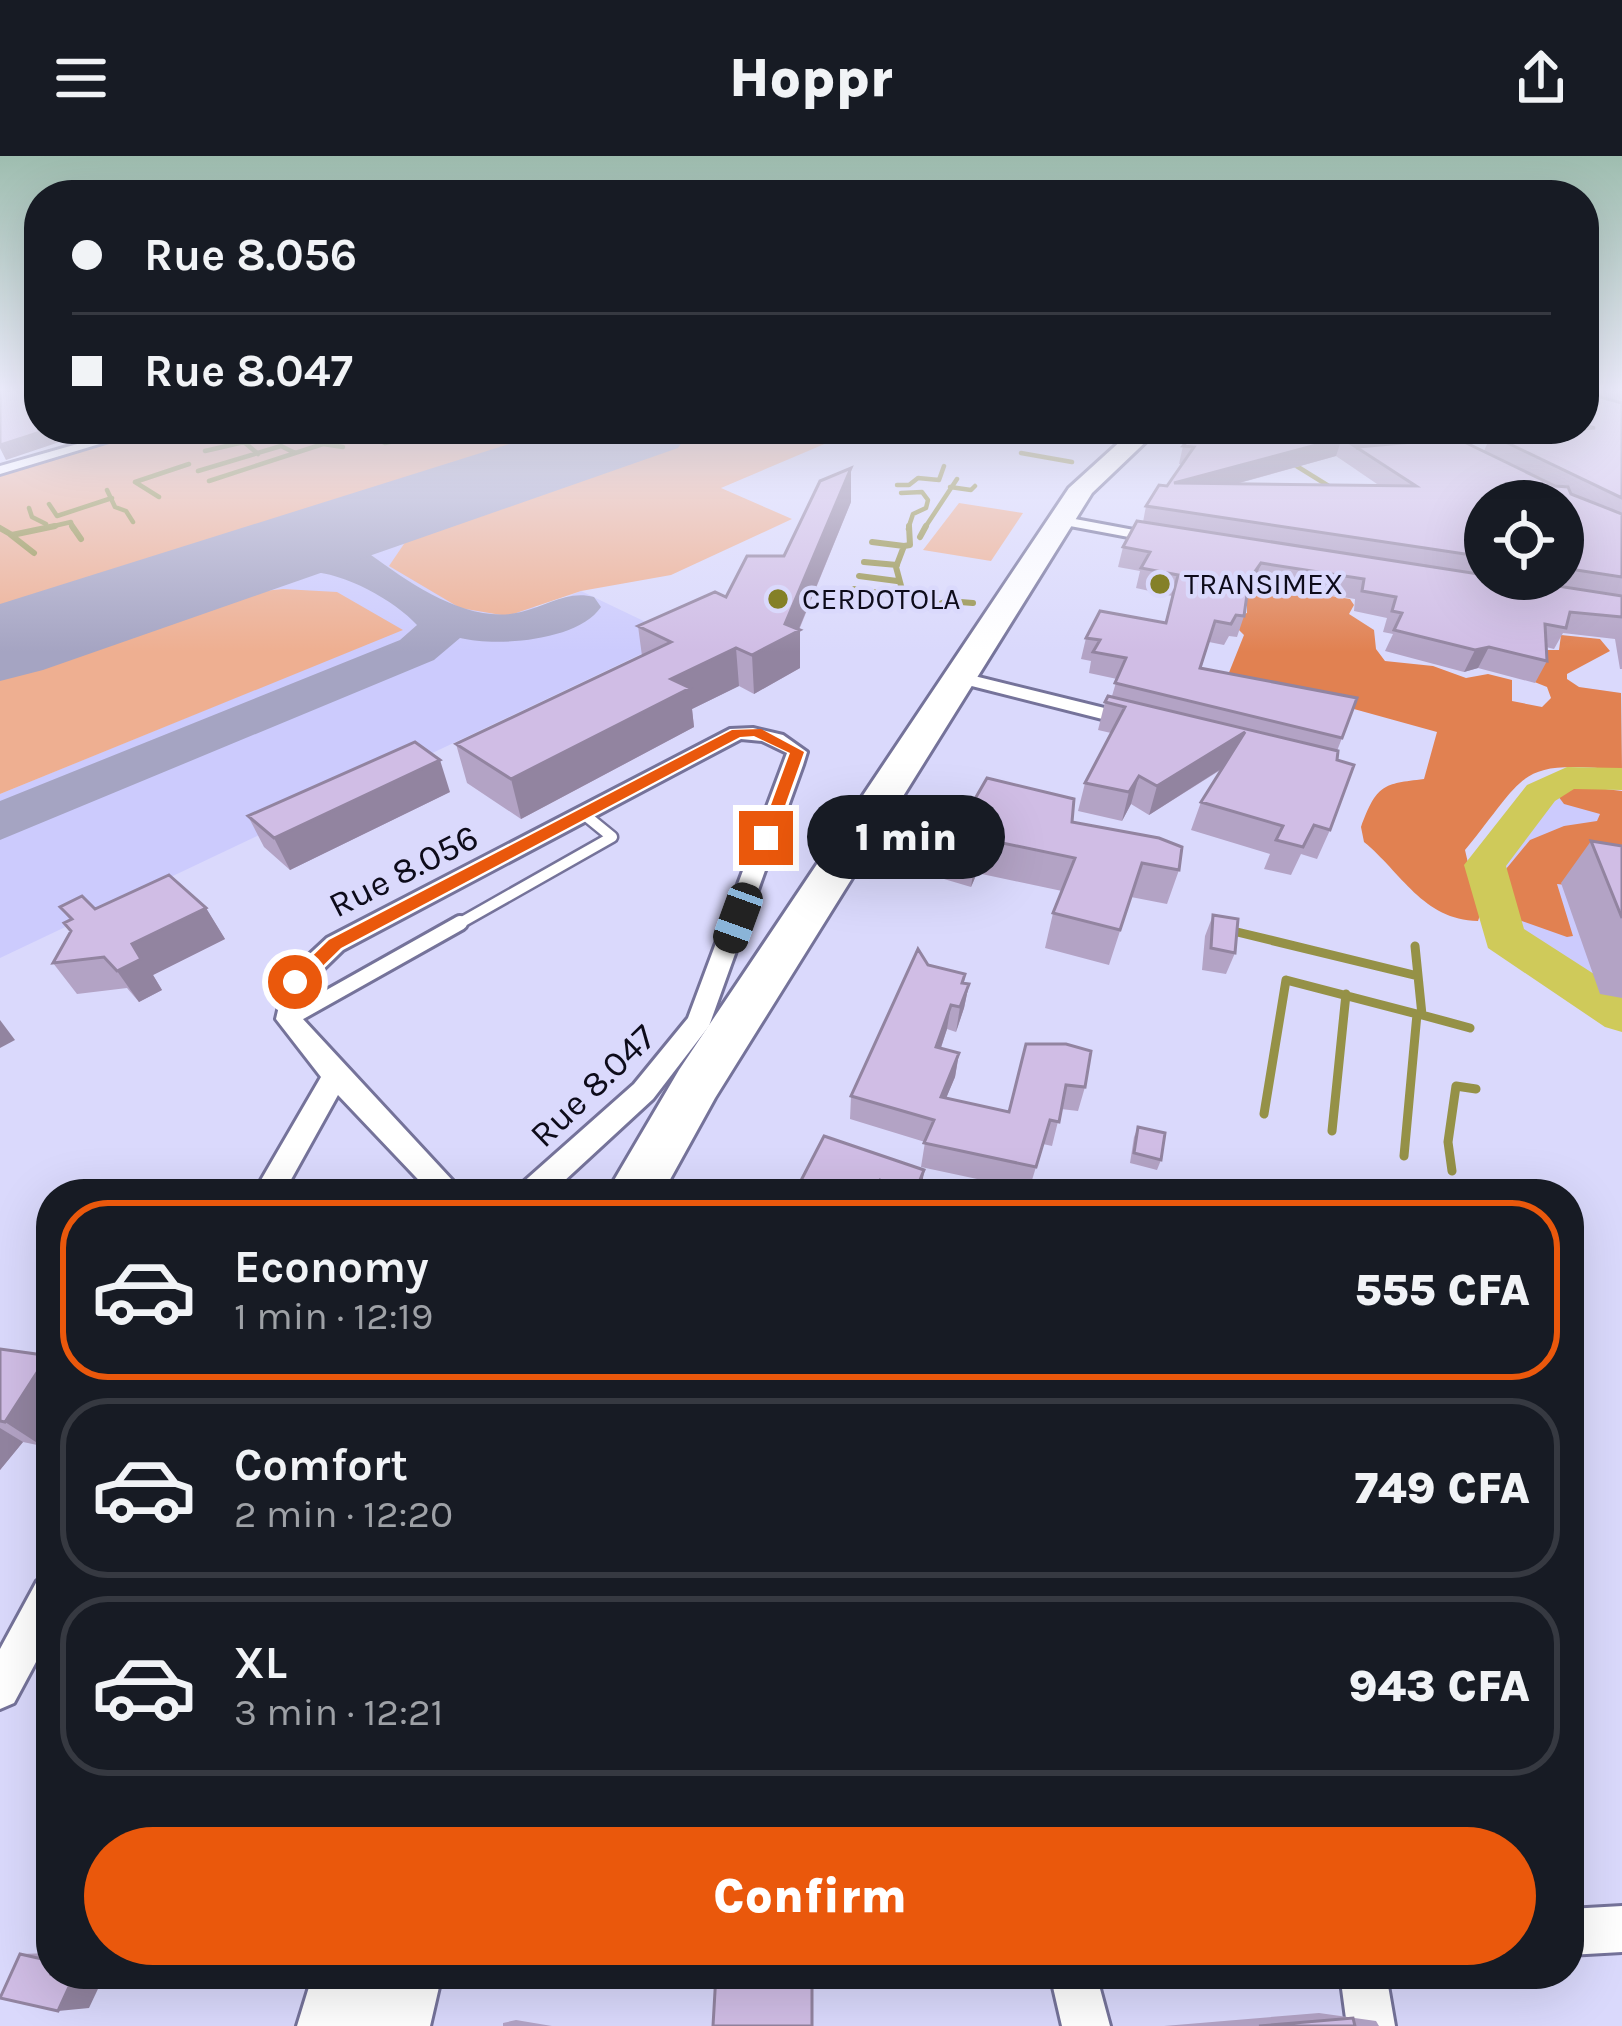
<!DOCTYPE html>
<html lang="en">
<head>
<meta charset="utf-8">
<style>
	body { margin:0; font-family:Karla,sans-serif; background:#242831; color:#f1f3f6; height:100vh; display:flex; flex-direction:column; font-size:45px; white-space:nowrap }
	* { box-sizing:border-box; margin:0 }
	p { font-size:39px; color:#9ea1a6 }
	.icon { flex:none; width:66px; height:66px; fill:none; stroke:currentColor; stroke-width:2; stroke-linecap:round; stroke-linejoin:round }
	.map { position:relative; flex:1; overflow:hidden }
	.drawer { position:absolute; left:36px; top:1023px; width:1548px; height:810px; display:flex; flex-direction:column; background:#171b24; border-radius:48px; box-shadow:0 12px 48px #0002 }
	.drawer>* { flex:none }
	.top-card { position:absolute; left:24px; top:24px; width:1575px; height:264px; border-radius:48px; box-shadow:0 12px 48px #0002; display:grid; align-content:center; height:264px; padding:0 48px; background:#171b24 }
	.buttons { position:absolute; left:1464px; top:324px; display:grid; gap:24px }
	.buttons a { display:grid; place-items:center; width:120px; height:120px; border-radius:50%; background:#171b24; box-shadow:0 12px 48px #0002; font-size:60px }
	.end { position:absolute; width:54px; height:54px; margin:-27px; border:15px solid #ea580c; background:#fff; box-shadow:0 0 0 6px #fff }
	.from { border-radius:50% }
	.bubble { position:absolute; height:84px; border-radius:42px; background:#171b24; box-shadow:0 12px 48px #0002; font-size:39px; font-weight:800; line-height:84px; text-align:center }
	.car { position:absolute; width:36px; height:72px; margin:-36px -18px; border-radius:15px; box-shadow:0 0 9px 3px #0007; background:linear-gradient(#222 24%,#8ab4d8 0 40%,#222 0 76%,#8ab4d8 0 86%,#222 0) }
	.top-card b { display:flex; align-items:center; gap:42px; height:114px; font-size:45px }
	.top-card b+b { border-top:3px solid #363941 }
	.top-card i { width:30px; height:30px; background:#f1f3f6 }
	ul { padding:21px 0 0; list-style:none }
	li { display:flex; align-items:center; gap:36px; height:180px; margin:0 24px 18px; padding:0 24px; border:6px solid #363941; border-radius:48px }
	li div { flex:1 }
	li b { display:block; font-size:45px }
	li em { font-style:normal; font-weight:800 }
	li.current { border-color:#ea580c }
	li>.icon { width:108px; height:108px; stroke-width:1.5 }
	.action { display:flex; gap:24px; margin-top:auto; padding:24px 48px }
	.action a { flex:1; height:138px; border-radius:72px; background:#ea580c; color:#fff; font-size:48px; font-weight:800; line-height:138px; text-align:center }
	header { display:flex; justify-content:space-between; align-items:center; height:156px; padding:0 48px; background:#171b24; font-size:54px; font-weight:800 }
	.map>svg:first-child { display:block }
</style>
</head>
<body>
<header><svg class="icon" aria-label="menu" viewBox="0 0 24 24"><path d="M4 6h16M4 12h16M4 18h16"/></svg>Hoppr<svg class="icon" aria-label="share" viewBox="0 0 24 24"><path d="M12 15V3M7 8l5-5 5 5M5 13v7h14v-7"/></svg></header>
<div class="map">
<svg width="1622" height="1870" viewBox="0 0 1622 1870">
	<rect width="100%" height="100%" fill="#dad9fc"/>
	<path fill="#cccbfd" d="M410,379L390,410L539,452L581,435L677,481L0,802V638L401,474L283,433L231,438Z
		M1541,637L1622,652V859L1504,781L1485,709Z"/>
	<path fill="#eeaf91" d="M154,273H584L0,459V317Z
		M699,273H860L721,332L792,363L671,419L581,435L507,460L460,452L389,410L410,379L434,364Z
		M959,347L1023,357L991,405L923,394Z
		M283,433L337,436L403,474L0,638V512C93,480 185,442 283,433Z"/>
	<path fill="#e18151" d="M1254,428L1350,443L1354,449L1349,458L1374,474L1376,493L1385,505L1433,510L1466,522L1488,518L1512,524V545L1542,551L1551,542L1547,531L1527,523L1539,494H1559L1561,479L1600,483L1610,495L1567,518V523L1579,531L1621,537L1622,614C1516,604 1529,616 1465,694L1480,759L1478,765C1423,764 1401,716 1364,686L1361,671C1377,628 1383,628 1424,623L1437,576L1325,545L1306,532L1226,524L1244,479L1239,474L1241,459L1247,457V429Z
		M1572,629L1622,635V735L1557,728L1573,780L1567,781L1519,764L1510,747L1506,713L1530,684L1564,670L1597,665L1600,658L1564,648L1558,640Z"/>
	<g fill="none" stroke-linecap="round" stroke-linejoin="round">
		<path stroke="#959147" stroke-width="4.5" d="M375,273L365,277L385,287L439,275
			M1492,273L1507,278
			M214,275L244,286L258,298
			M1065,276L1091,282
			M1424,277L1445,279L1472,273
			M233,281L256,275
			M205,295L244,286
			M1021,297L1072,306
			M1290,306L1332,332
			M198,315L281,290L295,297
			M209,325L323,288L343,291
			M135,326L189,308
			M135,326L159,341
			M897,329H909L918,322L939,324L944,310
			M950,331L971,334L975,330
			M107,334L115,351L126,355L133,366
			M901,337L922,336L928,344L926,352L913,358L908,373
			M49,348L57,360L112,342
			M29,352L32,361L46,368
			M41,373L71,366L73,373
			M924,373L957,323"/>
		<path stroke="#959147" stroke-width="6" d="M72,370L81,383
			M0,372L12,379L55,370
			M11,379L34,397
			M920,381L926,370
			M872,386L904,390
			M864,406L897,409
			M859,420L897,425
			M854,433L904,441L896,411L904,390L910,389L909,370
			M926,436L930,452L947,445L973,447"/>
		<path stroke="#959147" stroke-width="9" d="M1233,775L1418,820
			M1415,790L1422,859L1470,872
			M1264,958L1286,824L1417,858L1404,1000
			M1332,975L1346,838
			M1452,1015L1448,986L1456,930L1476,933"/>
		<path fill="#cfca5a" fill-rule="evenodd" d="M1567,611L1622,612V634L1574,633L1555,645L1506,710L1524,773L1622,836V876L1605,871L1488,792L1464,709L1527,629Z"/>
		<path fill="#a5a4c2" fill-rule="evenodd" d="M380,350L394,353L400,362L373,388L371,399C411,428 469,469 521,456C547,450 567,434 594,441L601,451C578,485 497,491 460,482L434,504L0,684V645L400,484L417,469C395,445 344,416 309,416C280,417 252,425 223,418L217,409L223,400L329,392L348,366Z"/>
		<path fill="#a5a4c2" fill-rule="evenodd" d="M557,273H691L678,292L43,514L0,525V448Z"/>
		<g stroke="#75739a" stroke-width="15">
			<path id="lane-far1" d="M455,770L612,681L585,659"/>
		</g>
		<g stroke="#75739a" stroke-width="20">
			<path id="lane" d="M289,863L460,767"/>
		</g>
		<g stroke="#75739a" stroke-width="6">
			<path id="street" d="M130,273H149L0,318V310Z
				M1380,273H1399L1462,294L1452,297Z
				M1075,363L1166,380L1173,384L1166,388L1070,370V364Z
				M958,516L1141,561L1143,565L1134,571L952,525V517Z
				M753,572L783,579L807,596L803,609L709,870L653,943L550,1038H515L520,1029L634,928L688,862L787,597L762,585L741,583L343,794L307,829L302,862L465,1038H432L338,939L283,1038H253L321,921L276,863L286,820L327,782L730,573Z
				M51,1420V1478L14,1547L0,1553V1493L37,1425Z
				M1622,1750V1796L1569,1799V1753Z
				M1050,1818H1096L1110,1870H1062Z
				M1340,1818H1386L1395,1870H1347Z"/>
		</g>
		<g stroke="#75739a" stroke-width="6">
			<path id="highway" d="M1134,273H1159L1092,337L715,942L662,1038H606L679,914L1069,332Z
				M313,1818H442L430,1870H297Z"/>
		</g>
		<use href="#lane-far1" stroke="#fff" stroke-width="10"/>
		<use href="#lane" stroke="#fff" stroke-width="14"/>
		<use href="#street" fill="#fff" fill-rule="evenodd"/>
		<use href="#highway" fill="#fff" fill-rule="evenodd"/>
	</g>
	<path fill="#b3a3c5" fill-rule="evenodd" d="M1584,234H1622V513H1620L1615,483L1563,477L1554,493L1546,491L1547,505L1535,527L1478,512L1464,516L1385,495L1393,478L1383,476L1387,462L1354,455L1355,443L1254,427L1247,438L1244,460L1237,481L1229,480L1224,489L1209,486L1201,512L1342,582L1337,595L1330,674L1317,703L1301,698L1291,719L1264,713L1270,698L1191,674L1201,646L1222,613L1149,659L1131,648L1122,665L1078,655L1085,627L1111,577L1098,574L1105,546L1112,540L1117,523L1089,517L1091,505L1081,503L1086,482L1165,467L1172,440L1136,432L1140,415L1118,411L1123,391L1143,366L1146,350L1167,330L1182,308H1179L1183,290L1198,273L1402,284L1376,290L1484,295L1491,279L1538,276L1528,273H1584ZM1336,300L1380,330L1236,328ZM1485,345H1563V423H1485Z
		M851,346L799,474L800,512L754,538L739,530L692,553L694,571L521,663L467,627L456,588L642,500L638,470L726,441L784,400Z
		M450,636L290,714L264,691L248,660Z
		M1072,666L1179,714L1167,748L1131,741L1109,809L1045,792L1053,757L1062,735L977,717L971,731L944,723L949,688Z
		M1591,685L1622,690V842L1600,838L1561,727Z
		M60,751L95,753L206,752L225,783L153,819L162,834L139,846L127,832L77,838L53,807L71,776L70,764Z
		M1213,759L1235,797L1226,818L1202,814L1205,780Z
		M928,809L965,818L964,827L969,828L964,852L956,876L947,873L941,892L959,897L955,921L946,942L1009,956L1026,888L1085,931L1078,955L1061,953L1052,990L1043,988L1029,1034L921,1011L925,986L850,963L851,940Z
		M1138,971L1161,1004L1157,1014L1130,1007L1134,981Z
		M924,1014L921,1038H794Z
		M0,1193L42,1290L23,1286L0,1314Z
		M51,1797V1818L89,1852L20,1798Z
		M1319,1857L1376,1865L1379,1870H1164Z
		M516,1864L552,1870H503V1867Z"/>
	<path fill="#9284a0" d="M50,273H98L6,304L0,292V289Z
		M1377,273H1406L1402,284L1356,294L1357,292L1353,289L1363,276Z
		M1342,282L1336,300L1170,346L1174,327Z
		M851,312V346L798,475L800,474V512L754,538L752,499L785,468Z
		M1261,407L1254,427L1242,445L1249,424Z
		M1489,491L1478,512L1464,516L1475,494Z
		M736,492L739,530L692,553L694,571L521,663L511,623L671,523Z
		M1245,576L1235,604L1149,659L1157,630Z
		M440,604L450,636L290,714L274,682Z
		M1139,620L1131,648L1122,665L1129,636Z
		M983,683L977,717L971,731L976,696Z
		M206,752L225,783L153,819L162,834L139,846L117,815L132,788Z
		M969,828L964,852L956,876L960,851Z
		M951,849L947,873L933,915L936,891Z
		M0,864L15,884L0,892Z
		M959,897L955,921L937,964L941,941Z
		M924,1014L921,1038H915V1036Z
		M43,1199L51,1204V1275L42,1290L5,1266Z
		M0,1272L23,1286L0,1314Z
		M75,1818H105L89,1852L58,1855Z"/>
	<path fill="#d0bde5" stroke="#9284a0" stroke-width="3" fill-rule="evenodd" d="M0,234H39V273H50L0,289Z
		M1584,234H1588L1589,238L1622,247V342L1491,279L1595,272L1584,269Z
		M1198,273H1377L1363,276L1354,288L1359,291L1456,282L1555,330L1568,331L1571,338L1622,358V421L1563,412V345H1485V401L1146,350L1159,329L1167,330L1194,291L1183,290ZM1342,282L1416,330L1174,327Z
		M851,312L785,468L800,474L752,499L736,492L671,523L690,532L511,623L456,588L671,486L638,470L715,436L726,441L747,400H784L820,325Z
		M1137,365L1485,419V423H1513L1622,440V461L1570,456L1566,472L1545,468L1547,505L1489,491L1475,494L1394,474L1402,457L1392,455L1396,441L1362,435L1364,423L1261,407L1249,424L1244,460L1236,459L1231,468L1215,465L1200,512L1357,542L1342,582L1115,527L1126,502L1093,496L1100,484L1086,482L1100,455L1166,467L1178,419L1141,412L1150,396L1123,391Z
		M1108,540L1338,595L1337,604L1354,609L1330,674L1314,669L1303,691L1276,684L1283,670L1201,646L1245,576L1157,630L1139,620L1129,636L1085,627L1125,551L1105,546Z
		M415,586L440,604L274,682L248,660Z
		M987,622L1074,643L1072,666L1159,682L1182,691L1179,714L1142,707L1120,774L1053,757L1075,702L983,683L976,696L949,688Z
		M1591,685L1622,690V762Z
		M169,719L206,752L132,788L141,803L117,815L104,801L53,807L71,775L64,767L72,763L60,751L82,740L95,753Z
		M1213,759L1238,763L1235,797L1211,792Z
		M918,793L928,809L965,818L962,827L969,828L960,851L951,849L936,891L959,897L941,941L1009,956L1026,888H1066L1091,895L1085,931L1066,929L1059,966L1050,964L1036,1011L924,987L934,964L851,940Z
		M1138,971L1165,977L1161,1004L1134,997Z
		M824,980L924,1014L915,1036L880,1024L873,1038H794Z
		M0,1193L43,1199L40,1203L45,1204L5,1266L0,1265Z
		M20,1798L51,1805V1818H75L58,1855L0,1842Z
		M716,1818H812V1870H713Z
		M1353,1862L1355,1870H1259Z"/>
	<linearGradient id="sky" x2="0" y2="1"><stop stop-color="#9ebdaf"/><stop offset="0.47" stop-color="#eeeefe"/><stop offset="1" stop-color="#eeeefe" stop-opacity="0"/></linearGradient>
	<rect width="1622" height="496" fill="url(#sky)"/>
	<path fill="#ea580c" d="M761,573L804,596L772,686L759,682L790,597L754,580L740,581L341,792L301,831L286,826L329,784L732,574Z"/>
	<g fill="#848028" stroke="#dad9fc" stroke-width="4.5">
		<circle cx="1160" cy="428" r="12"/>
		<circle cx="778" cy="443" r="12"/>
	</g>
	<g text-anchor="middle" stroke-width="9" stroke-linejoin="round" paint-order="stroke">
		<g font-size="30" fill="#0d0b1a" stroke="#dad9fc" text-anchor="start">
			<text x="1184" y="438">TRANSIMEX</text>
			<text x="802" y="453">CERDOTOLA</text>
		</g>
		<g font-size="36" fill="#0d0b1a" stroke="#dad9fc">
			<text transform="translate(403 714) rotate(-27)" y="13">Rue 8.056</text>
			<text transform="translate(592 929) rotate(-44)" y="13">Rue 8.047</text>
		</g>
	</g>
</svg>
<div class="buttons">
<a><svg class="icon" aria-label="locate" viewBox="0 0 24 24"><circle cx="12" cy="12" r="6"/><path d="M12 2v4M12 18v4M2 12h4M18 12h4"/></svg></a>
</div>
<i class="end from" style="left:295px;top:826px"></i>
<i class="end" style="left:766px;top:682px"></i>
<div class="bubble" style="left:807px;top:639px;width:198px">1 min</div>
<i class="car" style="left:738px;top:762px;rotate:200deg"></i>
<div class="top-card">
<b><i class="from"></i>Rue 8.056</b>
<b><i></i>Rue 8.047</b>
</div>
<section class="drawer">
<ul>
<li class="current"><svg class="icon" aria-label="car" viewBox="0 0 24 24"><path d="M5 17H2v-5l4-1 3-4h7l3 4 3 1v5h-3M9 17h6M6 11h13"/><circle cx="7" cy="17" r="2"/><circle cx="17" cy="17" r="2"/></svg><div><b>Economy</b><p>1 min · 12:19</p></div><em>555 CFA</em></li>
<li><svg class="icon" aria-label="car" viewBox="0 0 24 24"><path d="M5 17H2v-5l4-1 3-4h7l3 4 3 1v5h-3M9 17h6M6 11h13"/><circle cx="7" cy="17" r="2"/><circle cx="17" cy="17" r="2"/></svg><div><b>Comfort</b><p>2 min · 12:20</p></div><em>749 CFA</em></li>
<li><svg class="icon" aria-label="car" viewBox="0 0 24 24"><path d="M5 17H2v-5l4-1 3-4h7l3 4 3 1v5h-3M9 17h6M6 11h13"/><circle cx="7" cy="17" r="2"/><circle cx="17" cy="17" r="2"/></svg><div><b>XL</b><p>3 min · 12:21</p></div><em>943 CFA</em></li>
</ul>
<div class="action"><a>Confirm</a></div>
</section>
</div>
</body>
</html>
